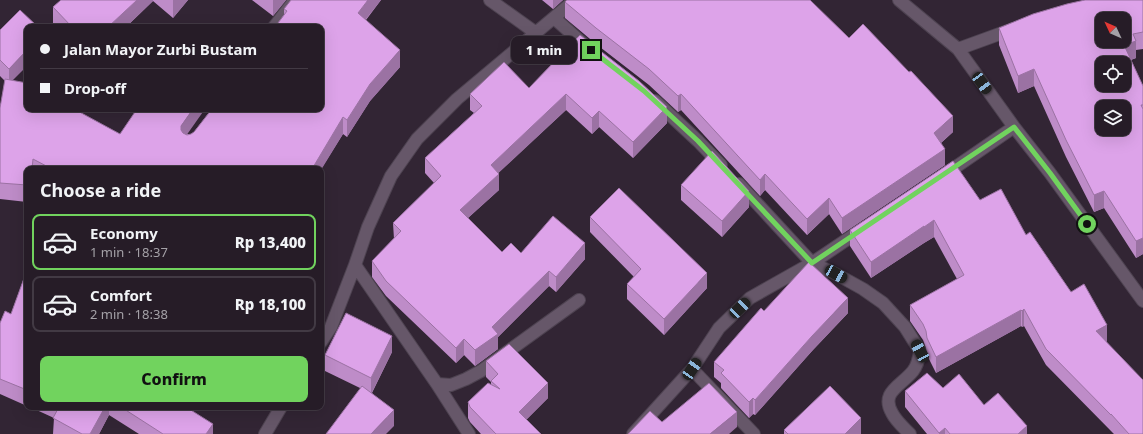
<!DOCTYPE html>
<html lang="en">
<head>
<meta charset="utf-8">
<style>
	body { margin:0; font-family:"Noto Sans",sans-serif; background:#2e252f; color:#f1f3f6; height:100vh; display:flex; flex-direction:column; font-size:15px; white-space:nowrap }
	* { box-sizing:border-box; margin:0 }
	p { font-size:13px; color:#a4a1a7 }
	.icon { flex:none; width:22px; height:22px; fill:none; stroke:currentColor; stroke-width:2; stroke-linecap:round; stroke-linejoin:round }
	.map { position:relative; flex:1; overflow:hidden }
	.drawer { position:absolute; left:24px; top:166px; width:300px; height:244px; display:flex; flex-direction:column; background:#261c27; border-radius:8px; box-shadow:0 4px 16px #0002,0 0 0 1px #423a44 }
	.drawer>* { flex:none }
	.top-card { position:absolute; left:24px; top:24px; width:300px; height:88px; border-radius:8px; box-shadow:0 4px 16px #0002,0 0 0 1px #423a44; display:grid; align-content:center; height:88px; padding:0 16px; background:#261c27 }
	.needle { width:26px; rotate:314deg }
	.tools { position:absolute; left:1095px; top:12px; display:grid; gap:8px }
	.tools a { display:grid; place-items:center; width:36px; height:36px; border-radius:8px; background:#261c27; box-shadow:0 4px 16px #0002,0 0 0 1px #423a44; font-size:20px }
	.end { position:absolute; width:18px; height:18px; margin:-9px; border:5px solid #71d35e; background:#111; box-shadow:0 0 0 2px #111 }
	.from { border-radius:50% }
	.bubble { position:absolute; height:28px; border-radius:8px; background:#261c27; box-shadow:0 4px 16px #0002,0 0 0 1px #423a44; font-size:13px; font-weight:800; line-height:28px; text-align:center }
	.car { position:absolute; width:12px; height:24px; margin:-12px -6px; border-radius:5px; box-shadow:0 0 3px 1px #0007; background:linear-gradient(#222 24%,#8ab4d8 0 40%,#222 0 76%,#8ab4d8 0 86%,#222 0) }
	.top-card b { display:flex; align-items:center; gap:14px; height:38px; font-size:15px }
	.top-card b+b { border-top:1px solid #423a44 }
	.top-card i { width:10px; height:10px; background:#f1f3f6 }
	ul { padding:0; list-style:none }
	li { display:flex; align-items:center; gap:12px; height:56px; margin:0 8px 6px; padding:0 8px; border:2px solid #423a44; border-radius:8px }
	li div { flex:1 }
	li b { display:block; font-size:15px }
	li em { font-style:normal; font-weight:800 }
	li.active { border-color:#71d35e }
	li>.icon { width:36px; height:36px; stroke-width:1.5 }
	h2 { padding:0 16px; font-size:18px; line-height:48px }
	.action { display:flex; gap:8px; margin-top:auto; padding:8px 16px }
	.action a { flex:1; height:46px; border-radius:8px; background:#71d35e; color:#111; font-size:16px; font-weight:800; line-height:46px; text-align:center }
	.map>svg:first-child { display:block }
</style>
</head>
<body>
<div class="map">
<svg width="1143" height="434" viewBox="0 0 1143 434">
	<rect width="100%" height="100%" fill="#322534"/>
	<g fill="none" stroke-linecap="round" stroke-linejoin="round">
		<g stroke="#4e4351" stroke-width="14">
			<path id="street" d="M490,0L536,33
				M899,0L958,49L1014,127L1050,173L1143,301
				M554,18L589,49
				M274,27L295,0
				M958,49L1013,29
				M655,101L698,141L721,165
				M944,175L1014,127
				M739,184L812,263L836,274L863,289L883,303L905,327L920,351C919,358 917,366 913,371C901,386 880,392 892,413C896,421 904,428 910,434
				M355,265L437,384L469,434
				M321,342L331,327L355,265L368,227L391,176L417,139L457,99L575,0
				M692,369L754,434
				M437,384L451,385L466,379L481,371L579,300
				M265,434L281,407
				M633,434L692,369L719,328L750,298L812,263L864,228"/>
		</g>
		<use href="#street" stroke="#665769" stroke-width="12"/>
	</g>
	<path fill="#be8cc8" d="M61,0H188L173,18L153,1L126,27H57L53,24V7Z
		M252,0H286L273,16Z
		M381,0L366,20L400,67L370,101L347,137L343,134L321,169H27V202L0,199V108L5,81L0,76V30L12,80L27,109L120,134H191L194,132L284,15V9Z
		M542,0H563L553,9Z
		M1143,0V49L1136,50V58L1131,60L1143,86V254L1136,258L1104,208L1094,212L1066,157L1034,86L1018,93L999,45V28Z
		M565,2L849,38L953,132L941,143L945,165L842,234L829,214L807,235L765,190L760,196L681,110L678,112L649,85L596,44L565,18Z
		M580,35L667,123L633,158L599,127L592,134L566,110L498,173L499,190L468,218L502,252L521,253L585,259L556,292L549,286L498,337V349L475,366L464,355L456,363L386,296L372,277V261L394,239L393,223L434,183L425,173V158L474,113L470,110V94L529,88Z
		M681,185L749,207L722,237L681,200Z
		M980,200L1026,235L1071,292L1107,341L1106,342L1143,434H1114L1111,431L1046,365L1024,326L1022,327L1021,326L936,373L927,355L926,348L923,340L910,321V305L957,279L934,237L924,243L871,278L850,246V230Z
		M590,217L707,288L664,335L627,299V284L634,277L590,232Z
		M27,270V406L0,394V323L11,314Z
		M764,311L848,313L812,351L755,415L753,414L749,418L721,388V383L714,377V362Z
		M392,352L372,393L394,426L360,388L325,371V355Z
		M486,361L548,398L526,420L541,434H481L470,422L468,418V402L491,385V382L486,377Z
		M943,388L984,405L1027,434H927L905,407V391Z
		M30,407H186L213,434H139L109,415L99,434H53L54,418Z
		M784,430L861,434H784Z"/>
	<path fill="#9b72a3" d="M137,0H153V1L126,27H108Z
		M173,0H188L173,18Z
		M273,0H286L273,16Z
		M368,0H381L358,29V13Z
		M553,0H563L553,9Z
		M1136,41V58L1124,62V45Z
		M27,50V66L9,84V69Z
		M400,50V67L370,101L347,137V120L370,84Z
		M1034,69V86L1018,93V76Z
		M566,94V110L491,180V165Z
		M681,94V110L678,112V96Z
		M667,107V123L633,158V142Z
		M193,109H205L181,143V126Z
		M599,111V127L592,134V118Z
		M953,116V132L934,149V133Z
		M343,117V134L321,170V169H312Z
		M945,149V165L842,234V218Z
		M499,174V190L460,225V210Z
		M765,174V190L760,196V180Z
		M749,191V207L722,237V221Z
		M1104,191V208L1094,212V195Z
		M829,198V214L807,235V219Z
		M934,220V237L924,243V227Z
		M924,226V243L871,278V262Z
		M1143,237V254L1136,258V241Z
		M585,243V259L556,292V277Z
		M549,271V286L498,337V349L475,366V350L492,327Z
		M707,273V288L664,335V319Z
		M848,298V313L812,351L755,415V400L812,336Z
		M1024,309V326L1022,327V311Z
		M1021,310V326L936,373V357Z
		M1107,325V341L1096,348V331Z
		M392,336V352L371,394V378Z
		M464,339V355L456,363V348Z
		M548,383V398L519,427V412Z
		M753,398V414L749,418V402Z
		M105,407H109V415L99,434H90Z
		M394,410V426L386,434H371Z
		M737,412V427L729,434H710Z
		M861,418V434H845Z
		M213,424V434H206Z
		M1027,426V434H1018Z
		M945,428V434H939V433Z"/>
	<path fill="#dda3e9" stroke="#9b72a3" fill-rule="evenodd" d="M61,0H137L108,27H72L53,7Z
		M291,0H368L358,13L400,50L370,84L347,120L343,117L312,169H52L33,159L32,169H27V185L0,183V108L5,79L27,83V109H74L120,134L137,109H193L181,126V130L183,133L187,135L191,134L194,132L212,109H321V27H275L287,11L284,9Z
		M567,0H810L849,38L863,24L909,72L911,71L953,116L934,133L945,149L842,218L829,198L807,219L765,174L760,180L681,94L678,96L649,69L596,28L565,2Z
		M1085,0H1143V32L1133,34L1136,41L1124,45L1143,86V105H1141L1143,109V238L1136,241L1104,191L1094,195L1066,140L1034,69L1018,76L999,28L1033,14L1067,4ZM1102,19H1124V41H1102ZM1102,63H1124V85H1102ZM1102,107H1124V129H1102Z
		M20,10L38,27H27V50L9,69L0,60V30Z
		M580,35L639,81L667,107L633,142L599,111L592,118L566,94L491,165L499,174L460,210L502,252L511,243L521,253L553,216L585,243L556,277L549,271L492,327L498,334L475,350L464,339L456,348L386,281L372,261L401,231L393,223L441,176L425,158L482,106L470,94L504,62L529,88Z
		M712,151L749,191L722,221L681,185Z
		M953,161L980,200L1001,189L1026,235L1030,232L1071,292L1084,284L1107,325L1096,331L1143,380V434H1129L1111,414V415L1046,349L1024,309L1022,311L1021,310L936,357L927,338L926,331L923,324L910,305L964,275L934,220L924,227V226L871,262L850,230Z
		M619,188L707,273L664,319L627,284L641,269L590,217Z
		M809,262L848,298L812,336L755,400L753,398L749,402L721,373L724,370L714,362L761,308L764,311Z
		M27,270V390L0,379V323L5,311L11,314Z
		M346,313L392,336L371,378L325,355Z
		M509,344L548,383L519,412L541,434H496L470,407L468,402L488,383L500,389L491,381L498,374L486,361Z
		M927,373L943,388L959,374L984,405L998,393L1027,426L1018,434H950L945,428L939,433L905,391Z
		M709,383L737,412L710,434H628L650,411L662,422Z
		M362,386L394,410L371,434H326Z
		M830,386L861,418L845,434H788L784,430Z
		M59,407H105L90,434H82L53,418Z
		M121,407H186L213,424L206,434H163Z"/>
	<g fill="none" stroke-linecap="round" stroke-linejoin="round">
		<path stroke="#71d35e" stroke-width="5" d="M591,50L644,91L698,141L812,263L1014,127L1050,173L1087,224"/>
	</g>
</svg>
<div class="tools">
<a><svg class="needle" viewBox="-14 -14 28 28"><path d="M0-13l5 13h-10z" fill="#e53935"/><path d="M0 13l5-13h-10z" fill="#a4a1a7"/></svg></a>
<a><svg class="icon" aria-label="locate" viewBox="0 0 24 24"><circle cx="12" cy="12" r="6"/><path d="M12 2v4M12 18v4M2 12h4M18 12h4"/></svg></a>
<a><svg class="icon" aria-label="layers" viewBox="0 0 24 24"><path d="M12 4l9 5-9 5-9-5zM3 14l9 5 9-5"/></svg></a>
</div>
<i class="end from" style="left:1087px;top:224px"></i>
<i class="end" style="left:591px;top:50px"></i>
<div class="bubble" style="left:511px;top:36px;width:66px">1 min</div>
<i class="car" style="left:982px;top:83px;rotate:144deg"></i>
<i class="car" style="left:836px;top:274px;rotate:119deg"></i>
<i class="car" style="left:740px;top:308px;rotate:46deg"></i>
<i class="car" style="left:920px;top:351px;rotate:332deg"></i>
<i class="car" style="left:692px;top:369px;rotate:34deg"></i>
<div class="top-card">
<b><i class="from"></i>Jalan Mayor Zurbi Bustam</b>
<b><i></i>Drop-off</b>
</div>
<section class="drawer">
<h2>Choose a ride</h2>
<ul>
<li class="active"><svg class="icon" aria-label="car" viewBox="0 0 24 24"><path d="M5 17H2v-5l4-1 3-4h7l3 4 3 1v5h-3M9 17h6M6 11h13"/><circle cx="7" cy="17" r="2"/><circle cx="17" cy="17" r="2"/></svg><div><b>Economy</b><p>1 min · 18:37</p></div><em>Rp 13,400</em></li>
<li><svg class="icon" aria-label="car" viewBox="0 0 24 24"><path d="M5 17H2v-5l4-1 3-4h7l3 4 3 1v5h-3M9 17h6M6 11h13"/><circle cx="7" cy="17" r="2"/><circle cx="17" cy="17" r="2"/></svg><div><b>Comfort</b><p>2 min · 18:38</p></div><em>Rp 18,100</em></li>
</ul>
<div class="action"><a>Confirm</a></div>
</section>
</div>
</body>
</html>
